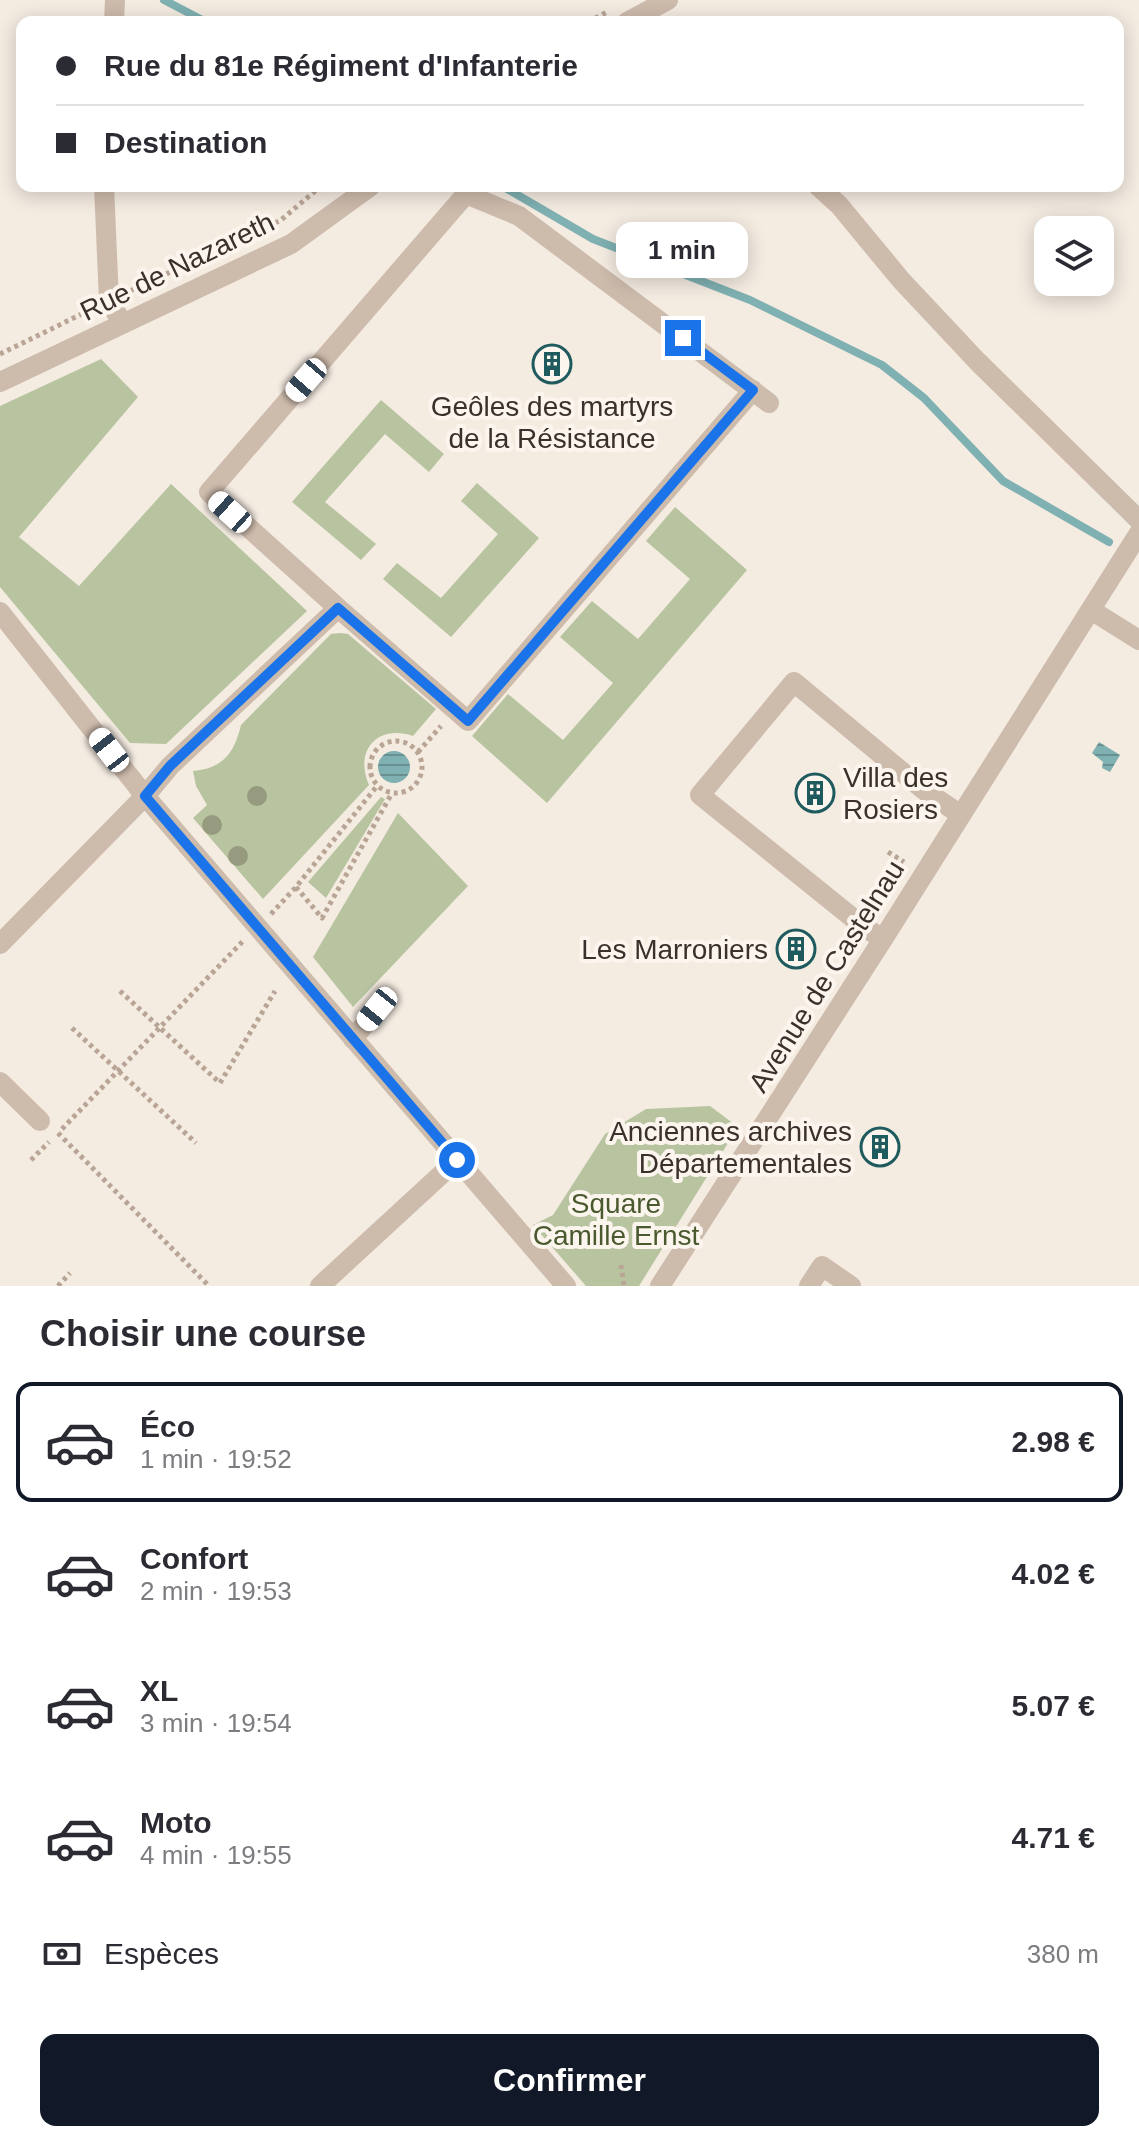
<!DOCTYPE html>
<html lang="fr">
<head>
<meta charset="utf-8">
<style>
	body { margin:0; font-family:Arial,sans-serif; background:#f2f2f3; color:#2b2b33; height:100vh; display:flex; flex-direction:column; font-size:30px; white-space:nowrap }
	* { box-sizing:border-box; margin:0 }
	p { font-size:26px; color:#7c7c81 }
	.icon { flex:none; width:44px; height:44px; fill:none; stroke:currentColor; stroke-width:2; stroke-linecap:round; stroke-linejoin:round }
	.map { position:relative; height:1286px; overflow:hidden }
	.drawer { display:flex; flex-direction:column; background:#fff; flex:1 }
	.drawer>* { flex:none }
	.top-card { position:absolute; left:16px; top:16px; width:1108px; height:176px; border-radius:16px; box-shadow:0 4px 20px #0003; display:grid; align-content:center; height:176px; padding:0 40px; background:#fff }
	.fabs { position:absolute; left:1034px; top:216px; display:grid; gap:16px }
	.fabs a { display:grid; place-items:center; width:80px; height:80px; border-radius:16px; background:#fff; box-shadow:0 4px 20px #0003; font-size:40px }
	.end { position:absolute; width:36px; height:36px; margin:-18px; border:10px solid #1a73e8; background:#fff; box-shadow:0 0 0 4px #fff }
	.from { border-radius:50% }
	.bubble { position:absolute; height:56px; border-radius:16px; background:#fff; box-shadow:0 4px 20px #0003; font-size:26px; font-weight:700; line-height:56px; text-align:center }
	.car { position:absolute; width:24px; height:48px; margin:-24px -12px; border-radius:10px; box-shadow:0 0 6px 2px #0007; background:linear-gradient(#fff 24%,#345 0 40%,#fff 0 76%,#345 0 86%,#fff 0) }
	.top-card b { display:flex; align-items:center; gap:28px; height:76px; font-size:30px }
	.top-card b+b { border-top:2px solid #e1e1e2 }
	.top-card i { width:20px; height:20px; background:#2b2b33 }
	ul { padding:0; list-style:none }
	li { display:flex; align-items:center; gap:24px; height:120px; margin:0 16px 12px; padding:0 24px; border:4px solid transparent; border-radius:16px }
	li div { flex:1 }
	li b { display:block; font-size:30px }
	li em { font-style:normal; font-weight:700 }
	li.on { border-color:#111827 }
	li>.icon { width:72px; height:72px; stroke-width:1.5 }
	h2 { padding:0 40px; font-size:36px; line-height:96px }
	.pay { display:flex; align-items:center; gap:20px; height:88px; padding:0 40px; font-size:30px }
	.pay p { margin-inline-start:auto }
	.action { display:flex; gap:16px; margin-top:auto; padding:16px 40px }
	.action a { flex:1; height:92px; border-radius:16px; background:#111827; color:#fff; font-size:32px; font-weight:700; line-height:92px; text-align:center }
	.map>svg:first-child { display:block }
</style>
</head>
<body>
<div class="map">
<svg width="1139" height="1286" viewBox="0 0 1139 1286">
	<defs>
		<pattern id="water-rules" width="6" height="5" patternUnits="userSpaceOnUse" patternTransform="scale(2)"><rect width="6" height="5" fill="#7fb0b2"/><path d="M0 2.5h6" fill="none" stroke="#699091"/></pattern>
	</defs>
	<rect width="100%" height="100%" fill="#f4ebe1"/>
	<path fill="#b8c4a0" d="M101,359L138,397L19,537L79,586L171,484L307,611L166,744L130,743L0,587V406Z
		M381,400L444,454L429,472L385,434L325,502L376,544L361,560L292,502Z
		M477,483L539,538L451,637L383,579L397,563L441,598L498,534L461,501Z
		M675,507L747,570L547,803L472,736L508,694L563,740L613,683L560,637L592,601L638,639L690,579L646,541Z
		M340,633L348,634L436,709L413,736C377,724 354,751 369,785L263,899L193,818L207,805L196,786L193,771C223,768 234,754 241,725L331,634Z
		M381,797L385,799L326,898L308,882Z
		M398,813L468,886L353,1007L313,957Z
		M710,1106L738,1127L639,1286H586L533,1225L553,1215L605,1134L646,1109Z"/>
	<path fill="url(#water-rules)" d="M1099,742L1120,755L1110,772L1102,768L1103,762L1092,753Z
		M378 767a16 16 0 1 1 32 0a16 16 0 1 1-32 0Z"/>
	<g fill="none" stroke-linecap="round" stroke-linejoin="round">
		<path stroke="#7fb0b2" stroke-width="8" d="M164,0L206,22
			M502,186L593,239L750,300L882,365L924,398L1003,481L1109,542"/>
		<path stroke="#b9a596" stroke-width="5" stroke-dasharray="4 4" stroke-linecap="butt" d="M588,22L607,12
			M130,291L281,220L321,186
			M0,354L92,309
			M370 767a26 26 0 1 1 52 0a26 26 0 1 1-52 0Z
			M418,752L441,726
			M888,852L904,862
			M296,887L322,918L392,793
			M271,914L296,887L377,786
			M120,991L220,1083L275,991
			M72,1028L196,1143
			M62,1129L244,940
			M58,1133L209,1286
			M31,1160L49,1142
			M621,1265L624,1286
			M58,1286L70,1273"/>
		<path stroke="#cdbbac" stroke-width="20" d="M114,22L115,0
			M627,22L668,0
			M104,186L109,301L123,324
			M818,186L839,205L901,280L977,361L1139,520
			M0,382L291,244L371,186
			M338,608L468,721L753,390
			M1091,610L1139,640
			M0,612L145,796L566,1286
			M883,939L864,927L700,795L794,682L924,790L961,815
			M0,944L145,796L170,766L338,608L209,492L466,194L519,216L769,403
			M353,1039L377,1009
			M0,1082L40,1121
			M320,1286L457,1160
			M660,1286L883,939L1139,533
			M809,1286L822,1266L851,1286"/>
	</g>
	<g fill="#969b7f">
		<circle cx="257" cy="796" r="10"/>
		<circle cx="212" cy="825" r="10"/>
		<circle cx="238" cy="856" r="10"/>
	</g>
	<g fill="none" stroke-linecap="round" stroke-linejoin="round">
		<path stroke="#1a73e8" stroke-width="10" d="M457,1160L145,796L170,766L338,608L468,721L753,390L683,338"/>
	</g>
	<defs>
		<g id="building-ring" transform="scale(2)"><circle r="9.5" fill="#fbf5ee" stroke="#1f5a5e" stroke-width="1.5"/><path d="M-4-6H4V6H1V3H-1V6H-4ZM-2.5-4.3h1.7v1.8h-1.7ZM.8-4.3h1.7v1.8H.8ZM-2.5-1h1.7V.8h-1.7ZM.8-1h1.7V.8H.8Z" fill="#1f5a5e"/></g>
	</defs>
	<g fill-rule="evenodd">
		<use href="#building-ring" x="552" y="364"/>
		<use href="#building-ring" x="815" y="793"/>
		<use href="#building-ring" x="796" y="949"/>
		<use href="#building-ring" x="880" y="1147"/>
	</g>
	<g text-anchor="middle" stroke-width="8" stroke-linejoin="round" paint-order="stroke">
		<g font-size="28" fill="#3b302b" stroke="#fbf5ee">
			<text transform="translate(177 266) rotate(-26)" y="10">Rue de Nazareth</text>
			<text transform="translate(826 976) rotate(-58)" y="10">Avenue de Castelnau</text>
		</g>
		<g font-size="28" fill="#3b302b" stroke="#fbf5ee" text-anchor="end">
			<text x="552" y="416" text-anchor="middle">Geôles des martyrs<tspan x="552" dy="32">de la Résistance</tspan></text>
			<text x="843" y="787" text-anchor="start">Villa des<tspan x="843" dy="32">Rosiers</tspan></text>
			<text x="768" y="959">Les Marroniers</text>
			<text x="852" y="1141">Anciennes archives<tspan x="852" dy="32">Départementales</tspan></text>
		</g>
		<g font-size="28" fill="#4a5a2e" stroke="#fbf5ee">
			<text x="616" y="1213">Square<tspan x="616" dy="32">Camille Ernst</tspan></text>
		</g>
	</g>
</svg>
<div class="fabs">
<a><svg class="icon" aria-label="layers" viewBox="0 0 24 24"><path d="M12 4l9 5-9 5-9-5zM3 14l9 5 9-5"/></svg></a>
</div>
<i class="end from" style="left:457px;top:1160px"></i>
<i class="end" style="left:683px;top:338px"></i>
<div class="bubble" style="left:616px;top:222px;width:132px">1 min</div>
<i class="car" style="left:306px;top:380px;rotate:221deg"></i>
<i class="car" style="left:230px;top:512px;rotate:312deg"></i>
<i class="car" style="left:109px;top:750px;rotate:322deg"></i>
<i class="car" style="left:377px;top:1009px;rotate:219deg"></i>
<div class="top-card">
<b><i class="from"></i>Rue du 81e Régiment d'Infanterie</b>
<b><i></i>Destination</b>
</div>
</div>
<section class="drawer">
<h2>Choisir une course</h2>
<ul>
<li class="on"><svg class="icon" aria-label="car" viewBox="0 0 24 24"><path d="M5 17H2v-5l4-1 3-4h7l3 4 3 1v5h-3M9 17h6M6 11h13"/><circle cx="7" cy="17" r="2"/><circle cx="17" cy="17" r="2"/></svg><div><b>Éco</b><p>1 min · 19:52</p></div><em>2.98 €</em></li>
<li><svg class="icon" aria-label="car" viewBox="0 0 24 24"><path d="M5 17H2v-5l4-1 3-4h7l3 4 3 1v5h-3M9 17h6M6 11h13"/><circle cx="7" cy="17" r="2"/><circle cx="17" cy="17" r="2"/></svg><div><b>Confort</b><p>2 min · 19:53</p></div><em>4.02 €</em></li>
<li><svg class="icon" aria-label="car" viewBox="0 0 24 24"><path d="M5 17H2v-5l4-1 3-4h7l3 4 3 1v5h-3M9 17h6M6 11h13"/><circle cx="7" cy="17" r="2"/><circle cx="17" cy="17" r="2"/></svg><div><b>XL</b><p>3 min · 19:54</p></div><em>5.07 €</em></li>
<li><svg class="icon" aria-label="car" viewBox="0 0 24 24"><path d="M5 17H2v-5l4-1 3-4h7l3 4 3 1v5h-3M9 17h6M6 11h13"/><circle cx="7" cy="17" r="2"/><circle cx="17" cy="17" r="2"/></svg><div><b>Moto</b><p>4 min · 19:55</p></div><em>4.71 €</em></li>
</ul>
<div class="pay"><svg class="icon" aria-label="cash" viewBox="0 0 24 24"><path d="M3 7h18v10H3z"/><circle cx="12" cy="12" r="2"/></svg>Espèces<p>380 m</p></div>
<div class="action"><a>Confirmer</a></div>
</section>
</body>
</html>
